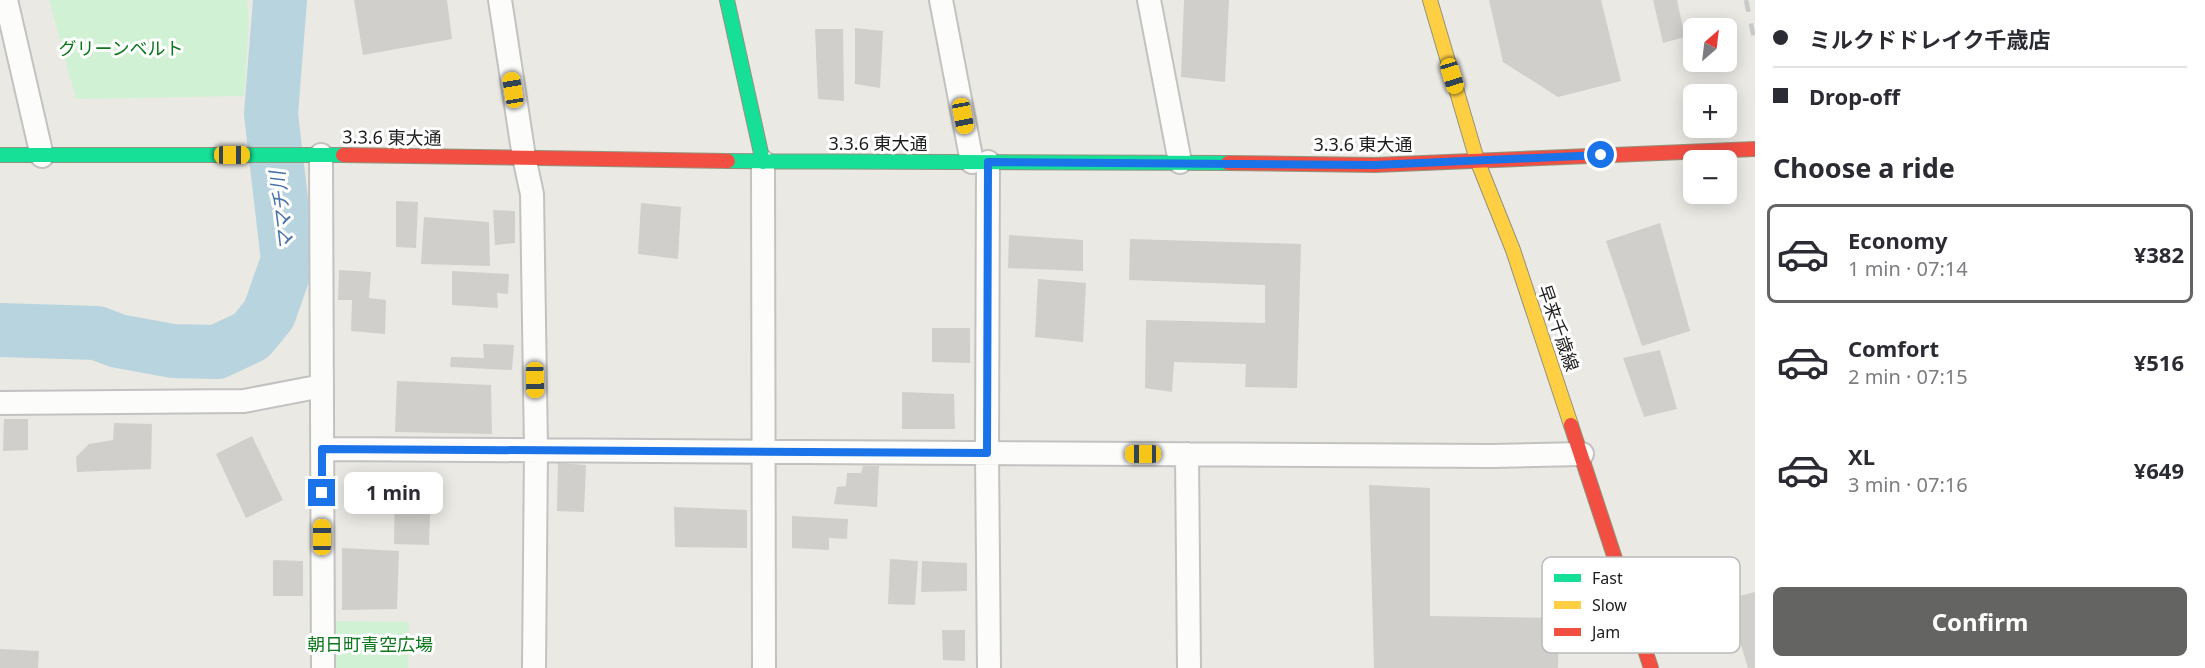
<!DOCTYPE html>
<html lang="en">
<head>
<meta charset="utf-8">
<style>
	body { margin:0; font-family:"Noto Sans","Noto Sans JP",sans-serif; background:#f2f2f3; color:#2b2b33; height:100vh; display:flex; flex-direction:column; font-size:22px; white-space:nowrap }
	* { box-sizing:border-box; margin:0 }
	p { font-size:20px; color:#7c7c81 }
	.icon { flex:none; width:33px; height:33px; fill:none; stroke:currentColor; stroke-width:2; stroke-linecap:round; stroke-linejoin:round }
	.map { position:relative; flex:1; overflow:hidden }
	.drawer { display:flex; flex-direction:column; background:#fff; width:450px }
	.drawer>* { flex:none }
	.hud { display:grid; align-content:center; height:132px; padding:0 18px; background:#fff }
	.needle { width:39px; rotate:28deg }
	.tools { position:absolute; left:1683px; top:18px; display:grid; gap:12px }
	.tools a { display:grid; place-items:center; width:54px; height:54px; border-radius:9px; background:#fff; box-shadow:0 3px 15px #0003; font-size:30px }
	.end { position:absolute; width:27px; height:27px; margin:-14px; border:8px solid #1a73e8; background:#fff; box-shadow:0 0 0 3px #fff }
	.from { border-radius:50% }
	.bubble { position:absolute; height:42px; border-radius:9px; background:#fff; box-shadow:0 3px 15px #0003; font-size:20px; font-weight:700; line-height:42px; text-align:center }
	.car { position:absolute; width:18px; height:36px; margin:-18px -9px; border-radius:8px; box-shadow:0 0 4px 2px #0007; background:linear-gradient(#f5c518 24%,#345 0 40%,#f5c518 0 76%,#345 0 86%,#f5c518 0) }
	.hud b { display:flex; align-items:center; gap:21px; height:57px; font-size:22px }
	.hud b+b { border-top:2px solid #e1e1e2 }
	.hud i { width:15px; height:15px; background:#2b2b33 }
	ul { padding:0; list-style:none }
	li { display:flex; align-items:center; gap:18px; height:99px; margin:0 12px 9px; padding:0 6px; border:3px solid transparent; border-radius:9px }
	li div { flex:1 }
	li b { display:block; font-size:22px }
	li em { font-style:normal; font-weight:700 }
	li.current { border-color:#646462 }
	li>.icon { width:54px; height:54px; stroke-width:1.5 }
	h2 { padding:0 18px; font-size:27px; line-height:72px }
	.primary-button { display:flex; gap:12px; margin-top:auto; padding:12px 18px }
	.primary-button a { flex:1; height:69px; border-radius:9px; background:#646462; color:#fff; font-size:24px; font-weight:700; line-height:69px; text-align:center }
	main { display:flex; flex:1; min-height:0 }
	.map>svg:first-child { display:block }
</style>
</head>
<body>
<main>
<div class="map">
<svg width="1755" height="668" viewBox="0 0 1755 668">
	<rect width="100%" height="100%" fill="#eae9e4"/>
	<path fill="#d1f1d4" d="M49,0H247L249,19L244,96L76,99Z
		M331,621L409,622L408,668H331Z"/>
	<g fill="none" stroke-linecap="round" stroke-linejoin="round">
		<path stroke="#b8d4de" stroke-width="54" d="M0,330L97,333L118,341L173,351L217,352L251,336L269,314L288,260L271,114L280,0"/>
	</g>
	<path fill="#d1cfcb" d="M354,0H447L452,39L363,55Z
		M1184,0H1229L1225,82L1181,77Z
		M1489,0H1601L1621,81L1558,97L1503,62Z
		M1653,0H1677L1685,37L1663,43Z
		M855,28L883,31L880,88L855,84Z
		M815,29H843L844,101L818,99Z
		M396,201L418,202L416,248L396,247Z
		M641,203L681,207L678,259L638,254Z
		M493,210L515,211V243L495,245Z
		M424,217L489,222L490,266L421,264Z
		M1660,223L1690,331L1642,346L1606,241Z
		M1009,235L1083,240V271L1008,268Z
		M1130,239L1301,244L1297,388L1245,387L1246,364L1174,362L1172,392L1145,388L1146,320L1265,323V285L1129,280Z
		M339,270L371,272L369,298L386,300L385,334L351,331L352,300H338Z
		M452,271L509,274L508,294L497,293L498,308L452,305Z
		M1038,279L1086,283L1083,342L1035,337Z
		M932,328H970V363L932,362Z
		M483,344L514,345L512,370L450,367L451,357L484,358Z
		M1660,350L1677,409L1644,417L1623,358Z
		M397,381L491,385L492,434L395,432Z
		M902,392L954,394L955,429H902Z
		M4,419H28V450L3,451Z
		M114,423L152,424L151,469L77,472L76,457L89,444L113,440Z
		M252,436L283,500L246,518L216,454Z
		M558,463L586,465L584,512L557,511Z
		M863,466H879L877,507L834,504L837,487L846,486L847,473H861Z
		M395,485L431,487L429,545L394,544Z
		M1369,485L1430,488V616L1559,618L1558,668H1374Z
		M674,507L747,510V548L675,547Z
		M792,516L848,519L847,539L829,538V550L792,548Z
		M342,548L399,551L397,609L342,610Z
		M890,559L918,561L915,605L888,604Z
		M273,560L303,561V596H273Z
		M922,561L967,563V591L921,592Z
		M1755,592V668H1748L1727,599Z
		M942,630H965V661L943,660Z
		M0,649L39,651L38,668H0Z"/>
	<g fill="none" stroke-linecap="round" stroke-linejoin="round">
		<g stroke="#c3c2c0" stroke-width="26">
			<path id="street" d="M6,0L42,156
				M500,0L524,157L532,194L536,450L534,668
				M941,0L972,162
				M1149,0L1180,162
				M321,155L323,668
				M763,162L764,668
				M988,162L987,453L989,668
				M0,403L244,401L322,386
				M322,449L1492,456L1582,454
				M1187,454L1189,668"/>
		</g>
		<g stroke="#91947d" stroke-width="16">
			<path id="fast" d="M727,0L763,162
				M0,155H343
				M728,161L1228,163"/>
		</g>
		<g stroke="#91947d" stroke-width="16">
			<path id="slow" d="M1430,0L1477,160L1513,250L1571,425"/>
		</g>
		<g stroke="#91947d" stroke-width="16">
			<path id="jam" d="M343,155L728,161
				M1228,163L1375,165L1755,149
				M1571,425L1651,668"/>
		</g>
		<use href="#street" stroke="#fcfcfb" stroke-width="22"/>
		<use href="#fast" stroke="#16e098" stroke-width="14"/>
		<use href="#slow" stroke="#ffcf43" stroke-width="14"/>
		<use href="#jam" stroke="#f24e42" stroke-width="14"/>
		<path stroke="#c9c9c8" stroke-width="4.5" stroke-dasharray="12 12" stroke-linecap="butt" d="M1746,0L1755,43"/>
	</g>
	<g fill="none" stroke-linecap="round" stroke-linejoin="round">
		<path stroke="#1a73e8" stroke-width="8" d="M322,493V449L987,453L988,162L1375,165L1601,155"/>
	</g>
	<g text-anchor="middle" stroke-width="6" stroke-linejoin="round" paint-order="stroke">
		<g font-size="18" fill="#0c781b" stroke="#fff">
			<text x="121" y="55">グリーンベルト</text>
			<text x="370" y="651">朝日町青空広場</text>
		</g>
		<g font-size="18" fill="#1c1c1c" stroke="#fff">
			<text transform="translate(392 138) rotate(1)" y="6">3.3.6 東大通</text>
			<text x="878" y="150">3.3.6 東大通</text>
			<text x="1363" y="151">3.3.6 東大通</text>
			<text transform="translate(1558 328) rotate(71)" y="6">早来千歳線</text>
		</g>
		<g font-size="20" font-style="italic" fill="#4a74aa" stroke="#fff">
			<text transform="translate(282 211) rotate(-97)" y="7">ママチ川</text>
		</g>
	</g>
	<rect x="1542" y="557" width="198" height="96" rx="9" fill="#fff" stroke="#bbb" stroke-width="1.5"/>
	<rect x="1554" y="574" width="27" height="8" fill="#16e098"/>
	<rect x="1554" y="601" width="27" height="8" fill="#ffcf43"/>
	<rect x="1554" y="628" width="27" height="8" fill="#f24e42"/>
	<g font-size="16" fill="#1c1c1c">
		<text x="1592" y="584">Fast</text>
		<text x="1592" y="611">Slow</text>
		<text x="1592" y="638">Jam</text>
	</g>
</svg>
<div class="tools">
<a><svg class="needle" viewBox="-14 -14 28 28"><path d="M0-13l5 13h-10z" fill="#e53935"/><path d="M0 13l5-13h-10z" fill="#7c7c81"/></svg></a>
<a>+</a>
<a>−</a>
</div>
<i class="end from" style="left:1601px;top:155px"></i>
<i class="end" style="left:322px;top:493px"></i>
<div class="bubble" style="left:344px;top:472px;width:99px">1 min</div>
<i class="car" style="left:1452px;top:76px;rotate:163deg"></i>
<i class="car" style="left:513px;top:90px;rotate:351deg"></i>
<i class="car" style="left:963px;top:116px;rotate:169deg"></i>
<i class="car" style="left:232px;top:155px;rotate:90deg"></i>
<i class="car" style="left:535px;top:380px;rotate:179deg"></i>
<i class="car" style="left:1143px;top:454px;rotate:270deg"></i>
<i class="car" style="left:322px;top:537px;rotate:0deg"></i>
</div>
<section class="drawer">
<div class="hud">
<b><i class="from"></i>ミルクドドレイク千歳店</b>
<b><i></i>Drop-off</b>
</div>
<h2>Choose a ride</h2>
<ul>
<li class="current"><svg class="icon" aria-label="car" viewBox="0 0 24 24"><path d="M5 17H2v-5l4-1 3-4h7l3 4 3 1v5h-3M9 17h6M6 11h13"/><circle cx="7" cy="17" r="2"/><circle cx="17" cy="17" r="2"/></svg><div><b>Economy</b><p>1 min · 07:14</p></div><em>¥382</em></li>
<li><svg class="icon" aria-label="car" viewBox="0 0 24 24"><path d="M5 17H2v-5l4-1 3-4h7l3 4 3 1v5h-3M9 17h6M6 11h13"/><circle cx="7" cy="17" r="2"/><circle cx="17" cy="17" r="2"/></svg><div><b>Comfort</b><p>2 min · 07:15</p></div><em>¥516</em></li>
<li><svg class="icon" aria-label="car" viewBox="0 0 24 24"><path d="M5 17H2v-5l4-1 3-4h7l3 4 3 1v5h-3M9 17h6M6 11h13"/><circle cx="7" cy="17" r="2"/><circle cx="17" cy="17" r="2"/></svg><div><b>XL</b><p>3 min · 07:16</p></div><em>¥649</em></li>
</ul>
<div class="primary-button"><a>Confirm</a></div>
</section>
</main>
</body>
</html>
